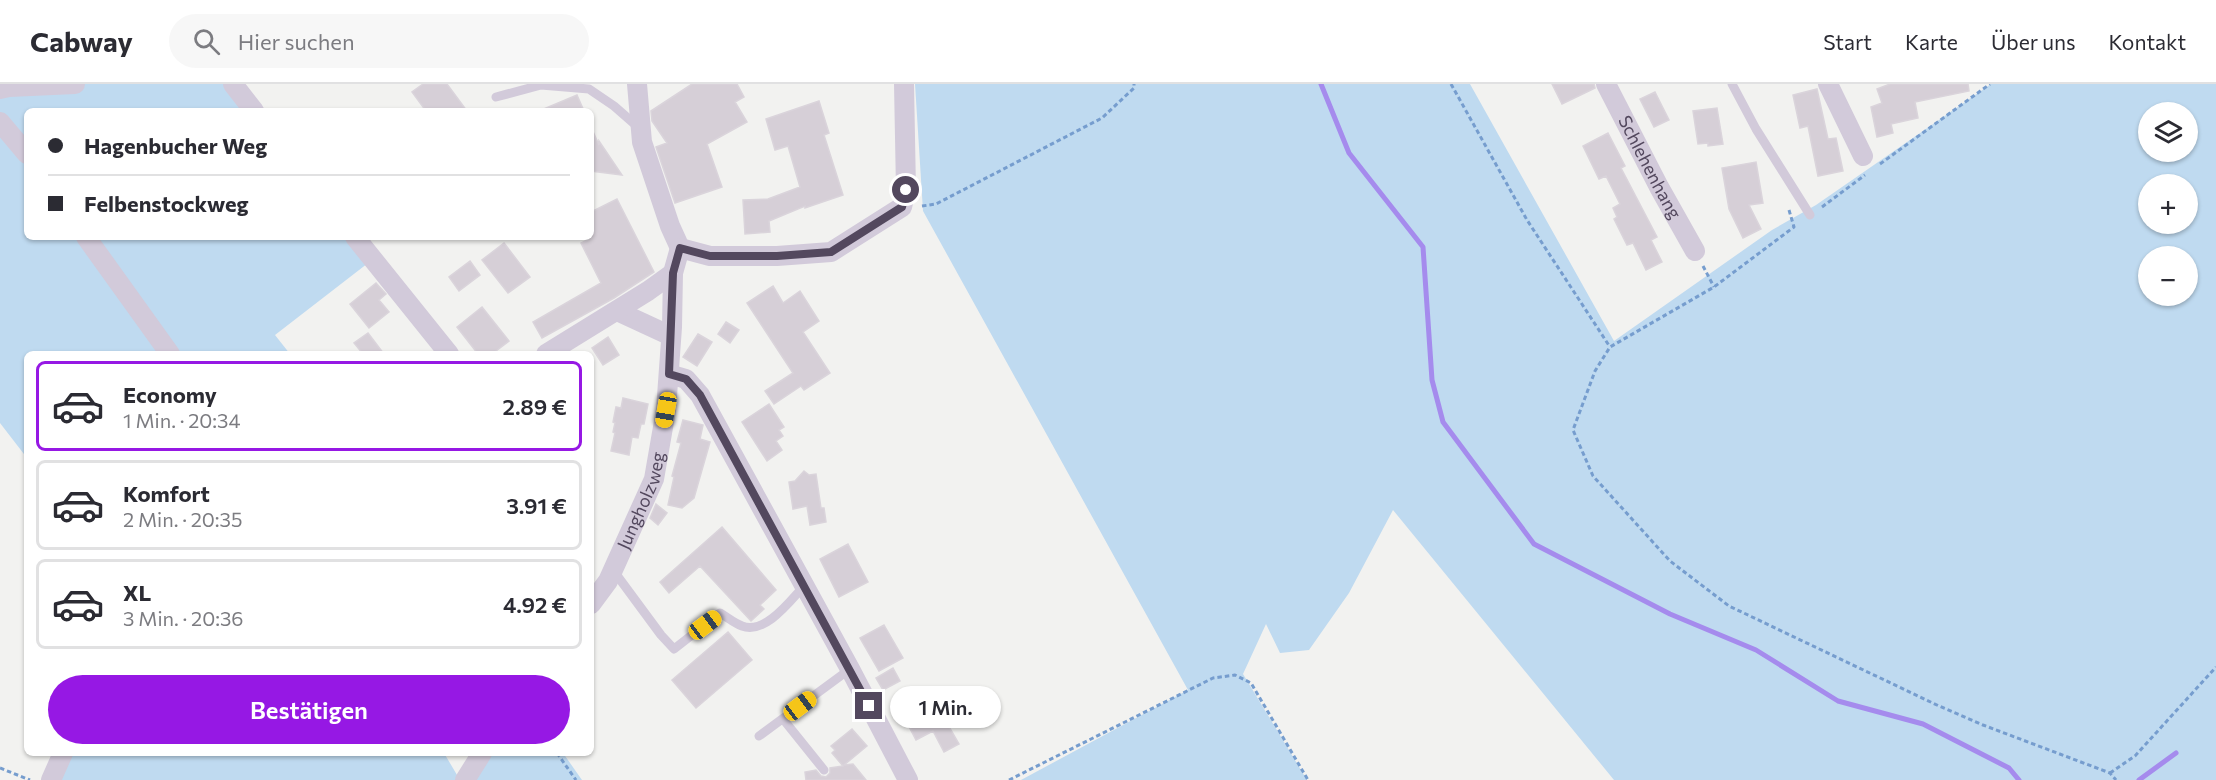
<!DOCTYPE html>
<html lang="de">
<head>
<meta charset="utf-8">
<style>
	body { margin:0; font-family:Commissioner,sans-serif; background:#f7f7f7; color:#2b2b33; height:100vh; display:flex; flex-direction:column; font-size:22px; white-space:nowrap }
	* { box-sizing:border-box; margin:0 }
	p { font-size:20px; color:#7c7c81 }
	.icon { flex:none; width:33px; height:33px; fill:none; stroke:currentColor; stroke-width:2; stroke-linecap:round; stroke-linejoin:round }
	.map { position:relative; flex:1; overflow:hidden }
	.sheet { position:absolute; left:24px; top:267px; width:570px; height:405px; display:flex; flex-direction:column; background:#fff; border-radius:9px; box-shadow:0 2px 4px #0004 }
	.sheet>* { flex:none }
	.top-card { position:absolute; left:24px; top:24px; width:570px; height:132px; border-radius:9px; box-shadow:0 2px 4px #0004; display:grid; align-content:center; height:132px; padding:0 24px; background:#fff }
	.buttons { position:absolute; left:2138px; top:18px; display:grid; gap:12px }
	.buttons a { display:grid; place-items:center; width:60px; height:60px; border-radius:50%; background:#fff; box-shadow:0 2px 4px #0004; font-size:30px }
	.end { position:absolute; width:27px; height:27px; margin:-14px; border:8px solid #53485e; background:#fff; box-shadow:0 0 0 3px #fff }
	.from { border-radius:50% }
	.bubble { position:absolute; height:42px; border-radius:21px; background:#fff; box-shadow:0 2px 4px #0004; font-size:20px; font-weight:600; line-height:42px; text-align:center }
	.car { position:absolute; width:18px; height:36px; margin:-18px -9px; border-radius:8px; box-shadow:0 0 4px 2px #0007; background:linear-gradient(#f5c518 24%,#345 0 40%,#f5c518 0 76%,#345 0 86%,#f5c518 0) }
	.top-card b { display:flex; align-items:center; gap:21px; height:57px; font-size:22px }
	.top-card b+b { border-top:2px solid #e1e1e2 }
	.top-card i { width:15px; height:15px; background:#2b2b33 }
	ul { padding:10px 0 0; list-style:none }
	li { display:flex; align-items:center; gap:18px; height:90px; margin:0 12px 9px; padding:0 12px; border:3px solid #e1e1e2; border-radius:9px }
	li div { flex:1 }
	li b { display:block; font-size:22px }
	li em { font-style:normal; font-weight:600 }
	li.selected { border-color:#9618e4 }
	li>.icon { width:54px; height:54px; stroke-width:1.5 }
	.button { display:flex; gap:12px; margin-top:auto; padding:12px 24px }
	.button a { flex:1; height:69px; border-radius:36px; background:#9618e4; color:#fff; font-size:24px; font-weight:600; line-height:69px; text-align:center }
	header { display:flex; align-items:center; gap:36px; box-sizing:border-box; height:84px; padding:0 30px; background:#fff; border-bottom:2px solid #e1e1e2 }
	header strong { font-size:28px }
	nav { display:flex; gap:33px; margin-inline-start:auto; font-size:21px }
	.search { width:420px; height:54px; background:#f7f7f7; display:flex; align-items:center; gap:15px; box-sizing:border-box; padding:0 21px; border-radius:33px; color:#7c7c81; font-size:22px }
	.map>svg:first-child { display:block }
</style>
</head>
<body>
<header>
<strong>Cabway</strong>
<div class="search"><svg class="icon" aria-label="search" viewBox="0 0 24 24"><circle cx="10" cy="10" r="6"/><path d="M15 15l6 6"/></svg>Hier suchen</div>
<nav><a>Start</a><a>Karte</a><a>Über uns</a><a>Kontakt</a></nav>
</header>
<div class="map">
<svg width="2216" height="696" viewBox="0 0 2216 696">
	<rect width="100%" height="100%" fill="#f2f2f0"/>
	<path fill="#bfdaf0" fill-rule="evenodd" d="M0,0H233L254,27H27V153H354L372,176L275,251L290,270H27V374L0,339Z
		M915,0H1470L1614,257L1772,146L1816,121L1991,0H2216V696H1614L1393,426L1349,509L1309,566L1280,569L1266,540L1243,590L1307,696H1021L1188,606L923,127ZM2148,28H2187V68H2148ZM2148,100H2187V140H2148ZM2148,172H2187V212H2148Z
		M68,669H444L460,696H57Z
		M487,669H563L582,696H472Z"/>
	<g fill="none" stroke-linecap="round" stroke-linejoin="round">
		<path stroke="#a58bed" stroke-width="5" d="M1321,0L1349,69L1423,163L1432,296L1443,338L1534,460L1670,530L1756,566L1838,617L1923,640L2009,684L2019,696
			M2139,696L2176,669"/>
	</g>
	<path fill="#d6cfd7" stroke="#dad4db" stroke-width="1.5" d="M423,0H447L467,27H426L412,8Z
		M692,0H737L744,13L735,18L747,38L707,60L722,103L675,119L656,63L667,59L652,37L651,27Z
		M1552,0H1594L1595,4L1562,20Z
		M1890,0H1968L1969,7L1915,18L1918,34L1891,40L1893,49L1877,53L1871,23L1882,19L1877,5Z
		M1817,5L1828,55L1836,54L1843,87L1818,92L1808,42L1800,44L1793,11Z
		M1655,8L1669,36L1654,43L1640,15Z
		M577,11L584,27H539Z
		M819,17L829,49L824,51L843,111L805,124V122L769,137L770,148L745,150L743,116L768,115L800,103L788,62L775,66L766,35Z
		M1717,24L1723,60L1708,62V59L1698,60L1693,27Z
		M591,43L599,61V57L622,91L591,87Z
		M1608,49L1625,82L1621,84L1657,153L1651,156L1662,178L1646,186L1633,159L1627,161L1614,135L1617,133L1613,124L1620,120L1606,92L1599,95L1583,62Z
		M1756,78L1763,119L1749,121L1761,145L1743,154L1729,125L1722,84Z
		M617,115L654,188L614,214L542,254L533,238L601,199L581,159L591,154V128Z
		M504,159L530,193L508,209L482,176Z
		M470,177L480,191L459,207L449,193Z
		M376,199L386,210L379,216L389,228L369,244L350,220Z
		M773,202L783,219L800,207L819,237L803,248L830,289L804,306L801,302L774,320L765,307L793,289L747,219Z
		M482,223L509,257L492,270H478L457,243Z
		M726,238L739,246L730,259L718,250Z
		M368,249L384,270H363L354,259Z
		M698,250L712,258L697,282L683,273Z
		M608,253L619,271L603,281L592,264Z
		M623,314L648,320L644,340H641L638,354L632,353L629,371L611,367L615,349L613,348L615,339L613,338L616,323L621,324Z
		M769,320L784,343L779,346L783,352L776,357L782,366L767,377L742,338Z
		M683,336L703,341L700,355L710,358L694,414L682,424L668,421L674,393L672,392L681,359L677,358Z
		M804,387L809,391L816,390L821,424H824L826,438L810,441L807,422L793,425L789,398L795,397Z
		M656,420L667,429L658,441L650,434Z
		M722,443L776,506L760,521L764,525L751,537L700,482L669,509L660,498Z
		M848,460L868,498L839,513L820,475Z
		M884,541L903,574L879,587L860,554Z
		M728,548L752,576L696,624L672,596Z
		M893,584L900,597L883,606L876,594Z
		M943,613L955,634L947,639L959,660L944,668L933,647L916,656L905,635L920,626L918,622L931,615L933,619Z
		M852,645L867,662L844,681L853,680L866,696H806L805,688L816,686L821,692L826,693L830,689V684L843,682L832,669L835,666L831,662Z"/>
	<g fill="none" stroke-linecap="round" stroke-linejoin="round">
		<path stroke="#769dce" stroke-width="3" stroke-dasharray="4.5 3" stroke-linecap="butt" d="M1451,0L1527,136L1610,263
			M1880,80L1990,0
			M922,122L936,120L1102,34L1134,4V0
			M1822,123L1865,91
			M1789,126L1794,143L1714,203L1610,263L1595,287L1573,346L1593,392L1670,477L1729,522L1939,622L1983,641L2110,689L2116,696
			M1703,182L1714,203
			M557,669L576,696
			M0,684L30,696
			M2110,689L2135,672L2216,583
			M1009,696L1213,594L1235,591L1251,599L1308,696"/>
		<path stroke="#d2cada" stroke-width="9" d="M1732,0L1756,45L1810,131
			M496,13L541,1L589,5L614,22L638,43
			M613,486L661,551L674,565L720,529C727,533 734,539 742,542C765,551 790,517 804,502
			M783,635L824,686
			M759,652L850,585"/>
		<g stroke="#d2cada" stroke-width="20">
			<path d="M233,0L254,27"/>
			<path d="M637,0L642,58L670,142L680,164"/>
			<path id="s1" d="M1606,0L1659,103L1695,167"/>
			<path d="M1828,0L1863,72"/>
			<path d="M0,5L9,3L75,0"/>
			<path d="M0,38L27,70"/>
			<path d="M86,153L170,270"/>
			<path d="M355,153L449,270"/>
			<path d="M680,164L710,172H777L831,168L902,123L906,106L904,0"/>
			<path d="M617,227L671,252"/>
			<path d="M546,270L648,207L673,189"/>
			<path d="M669,290L686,295L700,311L850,585L908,696"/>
			<path id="s2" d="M591,520L608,497L654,395L666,326L672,243L673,189L680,164"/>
			<path d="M51,696L63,669"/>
			<path d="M465,696L482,669"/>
		</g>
	</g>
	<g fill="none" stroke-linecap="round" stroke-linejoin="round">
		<path stroke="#53485e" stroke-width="8" d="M869,622L700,311L686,295L669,290L673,189L680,164L710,172H777L831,168L902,123L906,106"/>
	</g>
	<g text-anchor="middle" stroke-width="5" stroke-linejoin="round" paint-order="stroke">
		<g font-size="18" fill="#53485e" stroke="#fff">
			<text dy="6" stroke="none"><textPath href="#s1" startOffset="94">Schlehenhang</textPath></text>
			<text dy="6" stroke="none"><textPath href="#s2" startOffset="116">Jungholzweg</textPath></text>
		</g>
	</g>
</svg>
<div class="buttons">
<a><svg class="icon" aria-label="layers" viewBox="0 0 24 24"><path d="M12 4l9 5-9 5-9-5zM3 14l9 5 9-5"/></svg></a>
<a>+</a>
<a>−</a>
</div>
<i class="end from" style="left:906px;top:106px"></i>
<i class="end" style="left:869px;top:622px"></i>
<div class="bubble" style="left:890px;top:602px;width:111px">1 Min.</div>
<i class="car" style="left:666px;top:326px;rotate:190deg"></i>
<i class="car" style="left:705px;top:541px;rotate:53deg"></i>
<i class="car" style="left:800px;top:622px;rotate:53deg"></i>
<div class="top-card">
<b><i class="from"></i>Hagenbucher Weg</b>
<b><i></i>Felbenstockweg</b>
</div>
<section class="sheet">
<ul>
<li class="selected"><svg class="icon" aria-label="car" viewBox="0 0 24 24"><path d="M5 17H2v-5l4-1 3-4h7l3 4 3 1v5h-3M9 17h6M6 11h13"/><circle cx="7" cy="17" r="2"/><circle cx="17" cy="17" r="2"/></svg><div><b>Economy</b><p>1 Min. · 20:34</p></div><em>2.89 €</em></li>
<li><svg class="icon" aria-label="car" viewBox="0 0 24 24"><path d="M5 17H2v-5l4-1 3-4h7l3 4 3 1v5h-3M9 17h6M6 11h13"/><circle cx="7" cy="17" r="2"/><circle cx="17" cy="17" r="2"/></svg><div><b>Komfort</b><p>2 Min. · 20:35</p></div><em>3.91 €</em></li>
<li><svg class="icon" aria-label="car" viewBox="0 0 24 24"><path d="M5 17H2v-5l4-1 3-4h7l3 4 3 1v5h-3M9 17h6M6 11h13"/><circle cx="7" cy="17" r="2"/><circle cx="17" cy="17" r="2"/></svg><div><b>XL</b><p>3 Min. · 20:36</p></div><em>4.92 €</em></li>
</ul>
<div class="button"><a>Bestätigen</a></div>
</section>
</div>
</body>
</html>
